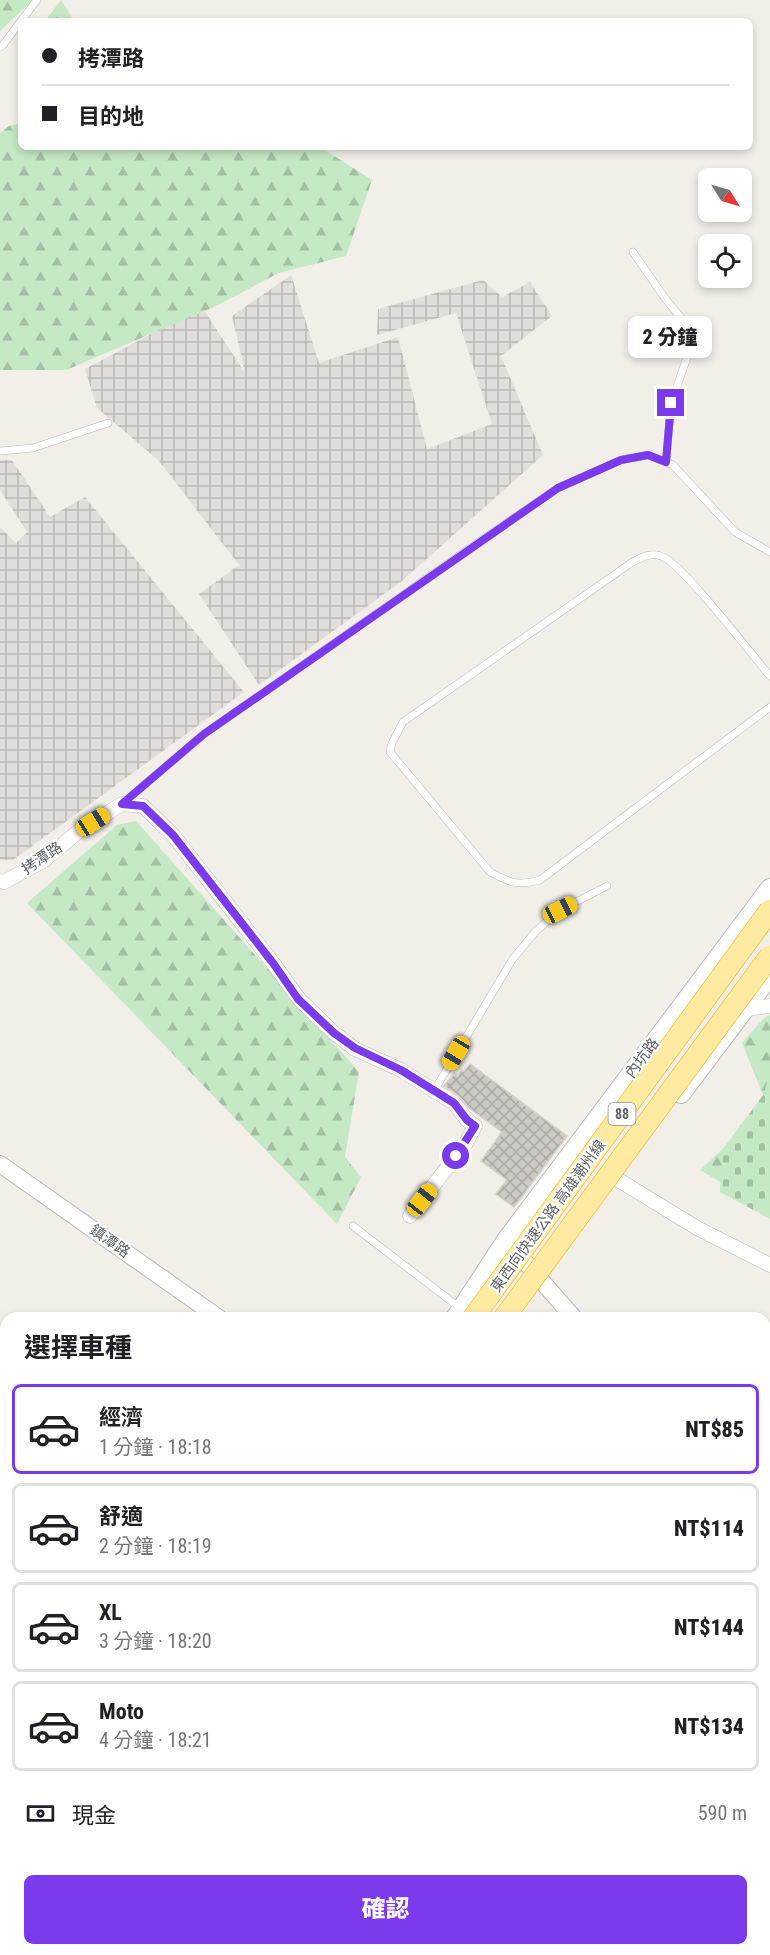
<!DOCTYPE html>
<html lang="zh-TW">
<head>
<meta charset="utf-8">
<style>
	body { margin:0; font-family:"Roboto Condensed","Noto Sans TC",sans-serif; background:#f2f2f2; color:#202124; height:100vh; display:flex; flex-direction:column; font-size:22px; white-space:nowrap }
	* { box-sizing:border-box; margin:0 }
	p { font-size:20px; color:#757577 }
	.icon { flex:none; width:33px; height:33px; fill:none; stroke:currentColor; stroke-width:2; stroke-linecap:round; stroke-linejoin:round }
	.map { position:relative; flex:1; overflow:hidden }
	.side { position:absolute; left:0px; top:1312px; width:771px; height:644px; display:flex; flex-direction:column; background:#fff; border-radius:18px 18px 0 0; box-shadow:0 3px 9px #0003 }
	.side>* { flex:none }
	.hud { position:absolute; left:18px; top:18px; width:735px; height:132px; border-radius:9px; box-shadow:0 3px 9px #0003; display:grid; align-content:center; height:132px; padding:0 24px; background:#fff }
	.needle { width:39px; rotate:127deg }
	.buttons { position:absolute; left:698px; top:168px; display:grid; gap:12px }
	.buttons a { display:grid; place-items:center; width:54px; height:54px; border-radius:9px; background:#fff; box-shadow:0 3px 9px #0003; font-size:30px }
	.end { position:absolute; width:27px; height:27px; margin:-14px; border:8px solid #7c3aed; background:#fff; box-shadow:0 0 0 3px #fff }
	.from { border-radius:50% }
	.bubble { position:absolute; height:42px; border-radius:9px; background:#fff; box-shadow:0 3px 9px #0003; font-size:20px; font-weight:800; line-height:42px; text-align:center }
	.car { position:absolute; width:18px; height:36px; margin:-18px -9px; border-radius:8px; box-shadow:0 0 4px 2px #0007; background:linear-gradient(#f5c518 24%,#345 0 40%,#f5c518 0 76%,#345 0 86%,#f5c518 0) }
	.hud b { display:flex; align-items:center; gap:21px; height:57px; font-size:22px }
	.hud b+b { border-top:2px solid #e0e0e0 }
	.hud i { width:15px; height:15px; background:#202124 }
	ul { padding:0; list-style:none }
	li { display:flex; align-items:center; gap:18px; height:90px; margin:0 12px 9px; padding:0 12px; border:3px solid #e0e0e0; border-radius:9px }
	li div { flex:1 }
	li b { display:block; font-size:22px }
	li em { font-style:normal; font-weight:800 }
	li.on { border-color:#7c3aed }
	li>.icon { width:54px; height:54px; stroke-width:1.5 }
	h2 { padding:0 24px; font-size:27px; line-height:72px }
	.pay { display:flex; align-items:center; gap:15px; height:66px; padding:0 24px; font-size:22px }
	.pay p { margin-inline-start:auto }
	.action { display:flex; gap:12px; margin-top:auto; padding:12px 24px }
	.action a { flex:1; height:69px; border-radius:9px; background:#7c3aed; color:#fff; font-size:24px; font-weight:800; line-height:69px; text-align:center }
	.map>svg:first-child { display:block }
</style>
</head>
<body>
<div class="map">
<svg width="770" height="1955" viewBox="0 0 770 1955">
	<defs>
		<pattern id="industrial-grid" width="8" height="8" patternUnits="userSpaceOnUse" patternTransform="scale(1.5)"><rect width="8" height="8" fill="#e0deda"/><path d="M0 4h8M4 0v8" fill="none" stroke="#b9b8b5"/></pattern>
		<pattern id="forest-firs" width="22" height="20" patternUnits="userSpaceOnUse" patternTransform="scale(1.5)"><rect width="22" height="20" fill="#c5e8c5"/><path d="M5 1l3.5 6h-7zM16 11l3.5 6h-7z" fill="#a3c0a4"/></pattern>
		<pattern id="cemetery-stones" width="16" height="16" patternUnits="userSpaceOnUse" patternTransform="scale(1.5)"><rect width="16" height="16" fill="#c5e8c5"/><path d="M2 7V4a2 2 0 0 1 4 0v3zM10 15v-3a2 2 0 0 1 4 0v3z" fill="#a3c0a4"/></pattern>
		<pattern id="building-cross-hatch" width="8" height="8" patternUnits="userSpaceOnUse" patternTransform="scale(1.5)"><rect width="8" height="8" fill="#cccac5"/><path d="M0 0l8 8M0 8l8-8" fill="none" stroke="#a9a8a4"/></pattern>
	</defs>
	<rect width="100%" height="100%" fill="#f1efe8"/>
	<path fill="url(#industrial-grid)" d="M291,275L319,363L398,337L427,449L492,424L456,313L377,335L378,309L483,280L502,297L530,282L552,316L501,356L543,455L402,581L259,685L199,594L239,565L159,461L97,408L85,369L202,307L245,373L232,316Z
		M0,460H12L50,517L85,497L244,692L13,860H0V527L16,543L27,532L0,490Z"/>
	<path fill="url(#forest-firs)" d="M0,0H33L0,31Z
		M61,0L74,21H45Z
		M21,123V147H320L372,180L346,256L279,273L214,307L66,370H0V133L9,126Z
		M136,821L359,1072L345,1157L361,1177L337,1224L27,903L117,825Z
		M770,1015V1212L700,1170L768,1107L742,1043L764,1018Z
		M765,1446L770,1449V1955H671L668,1950H765Z
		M188,1950H317L316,1955H187Z
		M374,1950H468V1955H364Z"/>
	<path fill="url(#cemetery-stones)" d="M770,1070V1219L720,1192L723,1149L764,1094Z
		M510,1950H659L662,1955H510Z"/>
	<path fill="url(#building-cross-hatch)" stroke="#d6d1c6" stroke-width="1.5" d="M470,1064L567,1136L514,1207L496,1194L507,1180L481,1161L502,1132L469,1108L459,1096L444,1086L455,1073L458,1075L462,1070L464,1071Z"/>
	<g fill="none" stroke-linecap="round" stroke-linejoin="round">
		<g stroke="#b5b8bc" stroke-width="8">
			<path id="service" d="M21,21L37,0
				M0,47L3,45L21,21
				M633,252L664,297L695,335L671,403L666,462
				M0,451L33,448L108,423
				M770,676C752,655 680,561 661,556C649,552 641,558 631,563L403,722L392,743L390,752L490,872C511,883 517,886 540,880L770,707
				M124,802L204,734L467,550L558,488L621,460L648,455L673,465L735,532L770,552
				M434,1091L512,960L535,932L560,910L607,886
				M353,1226L460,1308
				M0,1417L6,1420
				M0,1689L6,1691"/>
		</g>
		<g stroke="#b5b8bc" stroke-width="15">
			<path id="minor" d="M0,881L4,882L43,861L79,831L122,804L143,806L173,835L273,963L299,999L334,1033L355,1049L401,1070L454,1103L467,1120L475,1126L466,1143L410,1216
				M745,1009L770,1006
				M617,1179L697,1228L770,1265
				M0,1833L6,1836"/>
		</g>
		<g stroke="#b5b8bc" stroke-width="18">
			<path id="tertiary" d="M0,1164L219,1318
				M512,1247L574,1318
				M765,1418L770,1420
				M73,1955L75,1950"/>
		</g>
		<g stroke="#b6babf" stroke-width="20">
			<path id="secondary" d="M681,1094L770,976
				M455,1318L506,1240L770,888
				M0,1935L6,1927
				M54,1955L58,1950"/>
		</g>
		<g stroke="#f9ab00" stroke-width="22">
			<path id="trunk" d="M11,1955L14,1950
				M36,1955L40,1950"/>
		</g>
		<path stroke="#9cc7a9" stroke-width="2" stroke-dasharray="6 3" stroke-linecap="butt" d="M508,1950L515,1955"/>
		<use href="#service" stroke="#fff" stroke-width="7"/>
		<use href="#minor" stroke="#fff" stroke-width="14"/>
		<use href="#tertiary" stroke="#fff" stroke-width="16"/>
		<use href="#secondary" stroke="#fff" stroke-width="18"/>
		<use href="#trunk" stroke="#feeaa1" stroke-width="21"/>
		<g stroke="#f9ab00" stroke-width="22" stroke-linecap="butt">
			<path id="trunk-bridge" d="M473,1318L770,910
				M504,1318L770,956"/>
		</g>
		<use href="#trunk-bridge" stroke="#feeaa1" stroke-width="21"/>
	</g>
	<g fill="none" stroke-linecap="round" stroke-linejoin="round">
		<path stroke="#7c3aed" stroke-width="8" d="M456,1156L475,1126L467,1120L454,1103L401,1070L355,1048L334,1033L298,999L273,963L173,835L143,806L122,804L204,734L558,488L621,460L648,455L666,462L671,403"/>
	</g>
	<g text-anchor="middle" stroke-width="4.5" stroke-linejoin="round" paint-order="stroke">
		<rect fill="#fff" stroke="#8f9295" stroke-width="1.5" x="608.5" y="1103" width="27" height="22" rx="4.5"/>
		<g font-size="14" font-weight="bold" fill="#5f6368">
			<text x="622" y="1119">88</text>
		</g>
		<g font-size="15" fill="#5f6368" stroke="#fff">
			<text transform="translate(42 858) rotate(-34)" y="5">拷潭路</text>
			<text transform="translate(642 1058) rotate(-53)" y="5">內坑路</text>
			<text transform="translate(548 1216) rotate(-54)" y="5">東西向快速公路 高雄潮州線</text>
			<text transform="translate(110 1241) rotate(35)" y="5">鎮潭路</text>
		</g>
	</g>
</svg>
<div class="buttons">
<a><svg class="needle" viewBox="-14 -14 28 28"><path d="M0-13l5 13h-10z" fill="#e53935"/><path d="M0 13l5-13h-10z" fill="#757577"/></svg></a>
<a><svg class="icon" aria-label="locate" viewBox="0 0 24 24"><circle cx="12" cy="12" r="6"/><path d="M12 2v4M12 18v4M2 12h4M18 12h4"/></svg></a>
</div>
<i class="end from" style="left:456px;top:1156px"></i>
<i class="end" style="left:671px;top:403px"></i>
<div class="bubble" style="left:628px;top:316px;width:84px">2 分鐘</div>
<i class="car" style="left:93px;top:822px;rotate:58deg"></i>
<i class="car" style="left:560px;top:910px;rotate:63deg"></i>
<i class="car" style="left:456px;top:1053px;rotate:211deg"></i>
<i class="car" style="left:422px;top:1200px;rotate:38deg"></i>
<div class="hud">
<b><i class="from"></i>拷潭路</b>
<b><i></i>目的地</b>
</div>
<section class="side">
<h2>選擇車種</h2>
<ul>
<li class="on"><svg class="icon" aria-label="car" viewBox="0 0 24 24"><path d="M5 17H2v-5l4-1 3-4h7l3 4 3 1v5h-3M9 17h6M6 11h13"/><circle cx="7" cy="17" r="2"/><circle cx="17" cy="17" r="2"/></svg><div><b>經濟</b><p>1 分鐘 · 18:18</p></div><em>NT$85</em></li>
<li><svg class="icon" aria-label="car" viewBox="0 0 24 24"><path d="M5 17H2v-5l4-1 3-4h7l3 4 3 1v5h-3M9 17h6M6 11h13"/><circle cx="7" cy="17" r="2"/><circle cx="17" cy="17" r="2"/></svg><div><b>舒適</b><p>2 分鐘 · 18:19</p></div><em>NT$114</em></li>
<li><svg class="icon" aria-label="car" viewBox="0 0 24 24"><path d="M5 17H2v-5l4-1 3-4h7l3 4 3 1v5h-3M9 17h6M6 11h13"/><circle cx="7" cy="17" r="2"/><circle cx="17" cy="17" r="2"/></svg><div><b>XL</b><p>3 分鐘 · 18:20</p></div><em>NT$144</em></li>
<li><svg class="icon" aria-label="car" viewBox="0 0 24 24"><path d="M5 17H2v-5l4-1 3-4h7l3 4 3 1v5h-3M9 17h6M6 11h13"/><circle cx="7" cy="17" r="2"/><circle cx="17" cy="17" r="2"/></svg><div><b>Moto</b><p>4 分鐘 · 18:21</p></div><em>NT$134</em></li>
</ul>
<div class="pay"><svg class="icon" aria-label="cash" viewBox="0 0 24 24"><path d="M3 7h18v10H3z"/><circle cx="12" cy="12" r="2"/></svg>現金<p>590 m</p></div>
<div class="action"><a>確認</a></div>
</section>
</div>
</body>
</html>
